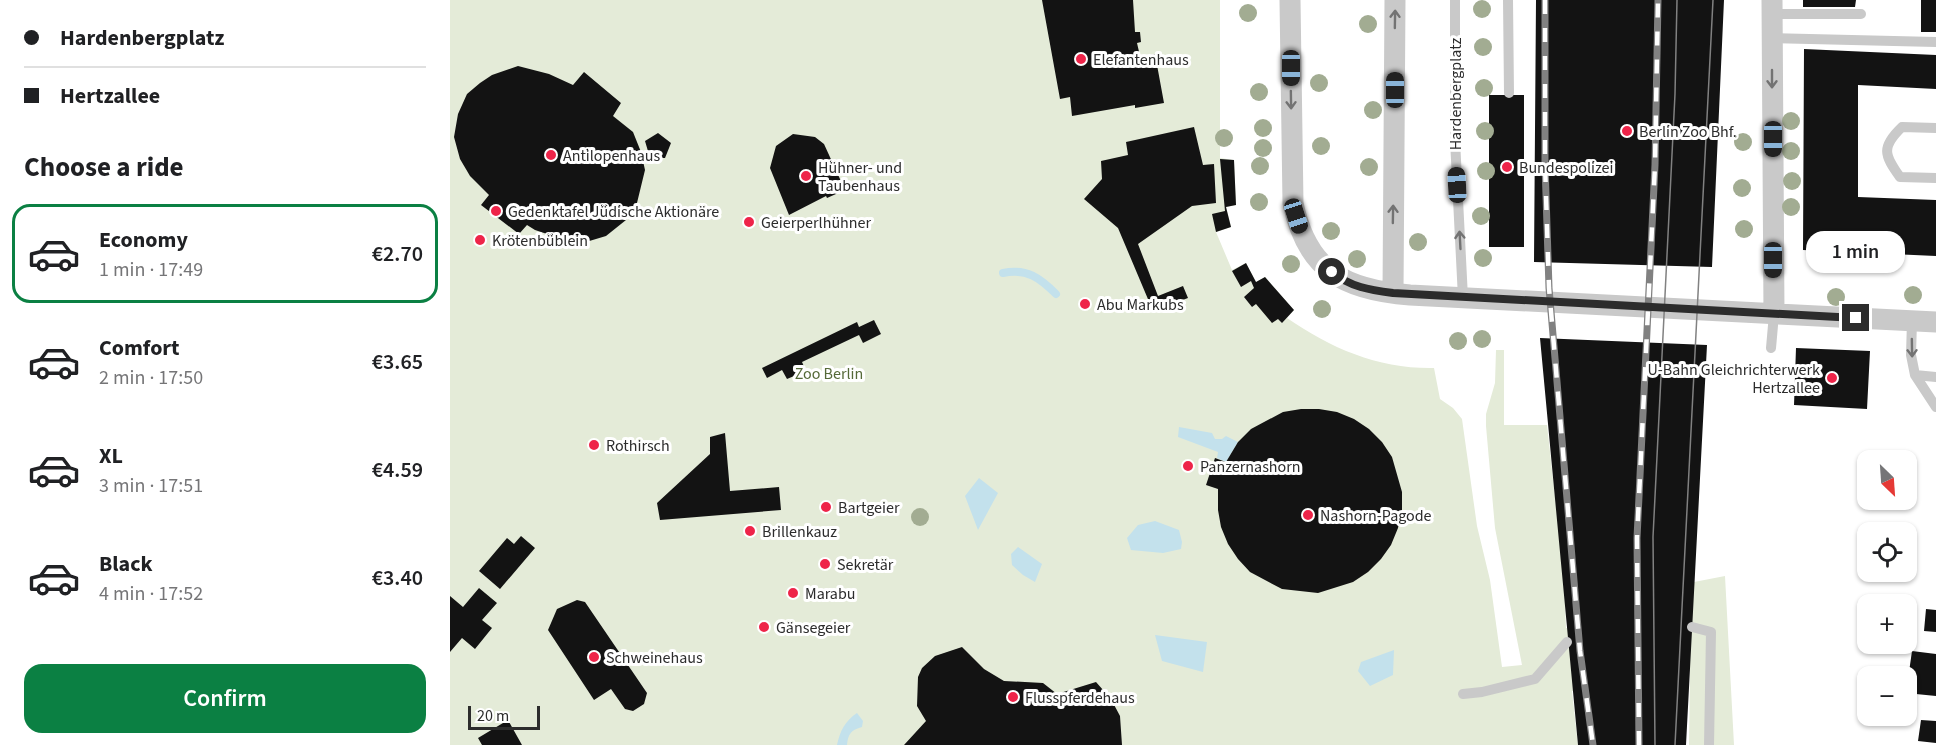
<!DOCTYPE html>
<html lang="en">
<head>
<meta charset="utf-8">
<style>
	body { margin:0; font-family:"Source Sans 3",sans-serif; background:#f6f6f6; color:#202124; height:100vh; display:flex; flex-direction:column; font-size:22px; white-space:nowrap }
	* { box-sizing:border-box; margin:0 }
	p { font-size:20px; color:#757577 }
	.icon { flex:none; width:33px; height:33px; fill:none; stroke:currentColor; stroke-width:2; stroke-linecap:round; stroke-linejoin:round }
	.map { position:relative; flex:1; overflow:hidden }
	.sheet { display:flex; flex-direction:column; background:#fff; width:450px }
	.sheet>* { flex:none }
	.guide { display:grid; align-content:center; height:132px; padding:0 24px; background:#fff }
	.needle { width:39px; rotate:155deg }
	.tools { position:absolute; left:1407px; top:450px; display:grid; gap:12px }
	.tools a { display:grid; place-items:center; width:60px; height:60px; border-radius:12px; background:#fff; box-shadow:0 2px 4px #0004; font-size:30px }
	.scale { position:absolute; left:18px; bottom:15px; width:72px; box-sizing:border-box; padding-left:6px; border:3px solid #2c2c2c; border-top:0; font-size:16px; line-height:21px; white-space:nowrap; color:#2c2c2c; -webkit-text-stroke:4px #fff; paint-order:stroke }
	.end { position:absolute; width:27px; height:27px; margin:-14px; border:8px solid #2c2c2c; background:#fff; box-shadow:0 0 0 3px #fff }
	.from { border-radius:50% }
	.bubble { position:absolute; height:42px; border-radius:18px; background:#fff; box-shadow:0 2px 4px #0004; font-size:20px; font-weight:600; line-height:42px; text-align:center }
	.car { position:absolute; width:18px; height:36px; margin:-18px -9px; border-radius:8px; box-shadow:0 0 4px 2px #0007; background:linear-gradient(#222 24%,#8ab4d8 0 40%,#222 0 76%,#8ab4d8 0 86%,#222 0) }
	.guide b { display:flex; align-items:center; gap:21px; height:57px; font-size:22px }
	.guide b+b { border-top:2px solid #e0e0e0 }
	.guide i { width:15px; height:15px; background:#202124 }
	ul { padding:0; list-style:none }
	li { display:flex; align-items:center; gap:18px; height:99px; margin:0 12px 9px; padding:0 12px; border:3px solid transparent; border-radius:18px }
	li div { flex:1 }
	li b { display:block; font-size:22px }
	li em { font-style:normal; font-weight:600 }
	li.on { border-color:#0b8043 }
	li>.icon { width:54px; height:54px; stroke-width:1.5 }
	h2 { padding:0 24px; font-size:27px; line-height:72px }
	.cta { display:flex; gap:12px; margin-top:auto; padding:12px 24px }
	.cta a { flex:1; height:69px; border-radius:18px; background:#0b8043; color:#fff; font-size:24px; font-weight:600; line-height:69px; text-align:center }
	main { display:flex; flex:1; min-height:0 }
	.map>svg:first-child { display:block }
</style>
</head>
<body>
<main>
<section class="sheet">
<div class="guide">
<b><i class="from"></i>Hardenbergplatz</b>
<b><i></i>Hertzallee</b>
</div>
<h2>Choose a ride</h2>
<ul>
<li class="on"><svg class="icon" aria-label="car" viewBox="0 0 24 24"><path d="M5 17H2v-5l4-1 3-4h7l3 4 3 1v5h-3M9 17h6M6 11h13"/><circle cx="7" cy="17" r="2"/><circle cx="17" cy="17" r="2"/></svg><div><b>Economy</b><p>1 min · 17:49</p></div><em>€2.70</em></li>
<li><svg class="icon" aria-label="car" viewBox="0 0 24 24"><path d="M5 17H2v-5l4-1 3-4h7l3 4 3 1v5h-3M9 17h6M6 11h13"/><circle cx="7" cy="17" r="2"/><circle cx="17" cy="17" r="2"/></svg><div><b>Comfort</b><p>2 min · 17:50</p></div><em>€3.65</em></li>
<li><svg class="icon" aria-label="car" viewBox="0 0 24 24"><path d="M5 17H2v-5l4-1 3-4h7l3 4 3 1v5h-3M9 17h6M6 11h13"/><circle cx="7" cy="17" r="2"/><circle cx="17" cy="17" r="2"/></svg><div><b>XL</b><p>3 min · 17:51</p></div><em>€4.59</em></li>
<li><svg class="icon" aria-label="car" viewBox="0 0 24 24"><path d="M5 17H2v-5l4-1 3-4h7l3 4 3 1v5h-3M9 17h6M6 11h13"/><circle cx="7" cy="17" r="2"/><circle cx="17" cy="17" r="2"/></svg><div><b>Black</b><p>4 min · 17:52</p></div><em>€3.40</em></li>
</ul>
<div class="cta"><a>Confirm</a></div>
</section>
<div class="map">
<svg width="1486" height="745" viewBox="0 0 1486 745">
	<rect width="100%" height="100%" fill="#fff"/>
	<path fill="#e4ebd8" d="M0,0H770V158L784,160L786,205L776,207L781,227L766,232L782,270L796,263L806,282L815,277L844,310L837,318C882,349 929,369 984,368L990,399L1003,408L1012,419L1027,526L1040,580L1052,667L1072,665L1045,528L1036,426V414L1045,383L1046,350H1054V425H1097L1114,577L1116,628H1134L1244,582L1275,576L1284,745H1239L1240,671L1122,691L1128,745H0Z"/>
	<path fill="#c3e1ec" d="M729,427L762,433L765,439H772L776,436L788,442L776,462L767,458L768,452L728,437Z
		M529,478L548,493L528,530L515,496Z
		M705,521L729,530L732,542L731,549L713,553L681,550L677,538L688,525Z
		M568,547L592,564L585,582L573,575L562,565L561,554Z
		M705,635L757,642L753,672L712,661Z
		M944,650L943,675L920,686L908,671L911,662Z
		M407,713L413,721L412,727C401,730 398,734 397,745H387C390,731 395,721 407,713Z"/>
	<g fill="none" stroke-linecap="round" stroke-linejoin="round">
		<path stroke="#c3e1ec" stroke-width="8" d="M553,273C577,268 590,278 606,294"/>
	</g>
	<path fill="#131313" d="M592,0H683L685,32H690L691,42L687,43L690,56L705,54L714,103L685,108V105L622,116L620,97L610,99Z
		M1086,0H1274L1262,267L1084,262Z
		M1353,0H1406L1405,7H1353Z
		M1471,0H1486V32H1471Z
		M1354,49L1486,55V89L1408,85V197L1486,200V256L1353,250Z
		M68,66L99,74L123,85L134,72L171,103L163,116L183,132L191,152L195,170L186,207L176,220L156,236L136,242L118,241L85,230L77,225L69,234L31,205L39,195L20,176L10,159L4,137L8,114L17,94L30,83L42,75Z
		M1039,95H1074V247H1039Z
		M744,127L753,165L764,164L766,203L742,206L688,244L708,296L733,286L738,298L703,311L668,228L634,199L652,179L651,161L678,155L676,142Z
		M208,133L221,143L215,158H200L195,141Z
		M343,134L365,137L374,144L395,190L377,198L376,196L339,215L320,168L326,146Z
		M770,159L784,160L786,205L776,207L781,227L766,232L762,214L775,211Z
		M796,263L806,282L815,277L844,310L832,323L828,319L822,323L806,304L802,307L794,297L804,288L801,281L791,287L782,271Z
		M424,320L431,334L413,343L409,335L352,362L356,371L337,379L332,370L317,378L312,368L407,322L409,327Z
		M1090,338L1257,345L1236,745H1128Z
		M1346,348L1420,351L1417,409L1344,405Z
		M851,409H869L887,412L904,419L919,429L932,442L942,457L952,492V510L948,528L941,545L931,559L918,572L903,582L868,593L832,589L800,572L788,559L778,544L771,527L768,510V489L756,485L765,458L776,462L788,442L801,429L833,412Z
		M275,433L280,491L329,487L331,510L210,520L207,503L260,454V437Z
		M71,536L85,548L50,589L29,571L57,538L64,544Z
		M29,588L47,603L32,620L42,628L25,649L12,638L0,652V596L13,607Z
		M127,600L135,602L197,693L194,704L183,711L175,709L161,689L144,700L98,630L107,609Z
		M1476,609L1486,610V632L1474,631Z
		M512,647L534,669L554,681L593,683L607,694L646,682L661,699L670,716L672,745H454L476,721L467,706L468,677L472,668L485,656Z
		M1462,651L1486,654V696L1456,693Z
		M58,720L72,745H32L28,738Z
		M1471,720L1486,721V743L1468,741Z"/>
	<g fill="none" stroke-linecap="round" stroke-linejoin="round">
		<path stroke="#c9c9c9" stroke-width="10" d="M1005,0V140L1013,298
			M1058,0L1059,93
			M1322,14H1411
			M1322,38L1486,42
			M1486,128L1452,127C1431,147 1434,155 1450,177L1486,178
			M1462,321L1461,355L1465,375L1486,407
			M1321,348L1324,314
			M1465,375L1486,377
			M1242,627L1261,632L1259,745
			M1013,694L1032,692L1085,679L1117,642"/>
		<path stroke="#c9c9c9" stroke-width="21" d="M840,0L843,203C857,271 895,290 960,295L1486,322
			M1322,0L1324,314
			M943,293L945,0"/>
		<path stroke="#818181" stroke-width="1.5" d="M1205,745L1203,537L1225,94L1227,0
			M1225,745L1263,0"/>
		<g stroke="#818181" stroke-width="7">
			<path id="rail" d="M1095,0V164L1099,288L1130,651L1143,745
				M1189,745L1187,538L1205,165L1208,0"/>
		</g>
		<use href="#rail" stroke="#fff" stroke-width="4.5" stroke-dasharray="14" stroke-linecap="butt"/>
	</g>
	<g fill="#a2ac92">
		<circle cx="1032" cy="9" r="9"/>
		<circle cx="798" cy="13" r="9"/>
		<circle cx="918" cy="24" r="9"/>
		<circle cx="1033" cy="47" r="9"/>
		<circle cx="869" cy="83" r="9"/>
		<circle cx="1034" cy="88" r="9"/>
		<circle cx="809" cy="92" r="9"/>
		<circle cx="923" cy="110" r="9"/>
		<circle cx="1341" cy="121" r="9"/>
		<circle cx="813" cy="128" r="9"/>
		<circle cx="1035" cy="131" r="9"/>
		<circle cx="774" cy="138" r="9"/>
		<circle cx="1293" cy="142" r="9"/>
		<circle cx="871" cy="146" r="9"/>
		<circle cx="813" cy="148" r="9"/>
		<circle cx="1341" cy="151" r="9"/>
		<circle cx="810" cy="166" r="9"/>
		<circle cx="919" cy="167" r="9"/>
		<circle cx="1036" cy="171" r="9"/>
		<circle cx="1342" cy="181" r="9"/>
		<circle cx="1292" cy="188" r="9"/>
		<circle cx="809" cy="202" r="9"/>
		<circle cx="1341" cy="207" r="9"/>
		<circle cx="1031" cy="216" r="9"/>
		<circle cx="1294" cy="229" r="9"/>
		<circle cx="881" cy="231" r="9"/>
		<circle cx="968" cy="242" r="9"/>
		<circle cx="1033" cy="258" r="9"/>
		<circle cx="907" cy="259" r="9"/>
		<circle cx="841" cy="264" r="9"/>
		<circle cx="1463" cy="295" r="9"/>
		<circle cx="1386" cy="297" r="9"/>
		<circle cx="872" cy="309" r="9"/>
		<circle cx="1032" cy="339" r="9"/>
		<circle cx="1008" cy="341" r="9"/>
		<circle cx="470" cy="517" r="9"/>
	</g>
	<defs><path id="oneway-shaft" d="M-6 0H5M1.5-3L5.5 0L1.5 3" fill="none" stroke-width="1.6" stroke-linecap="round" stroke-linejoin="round" transform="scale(1.5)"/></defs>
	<g stroke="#737373">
		<use href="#oneway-shaft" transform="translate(945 19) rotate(-89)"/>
		<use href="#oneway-shaft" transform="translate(1322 79) rotate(90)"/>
		<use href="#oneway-shaft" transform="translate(841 100) rotate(89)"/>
		<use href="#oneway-shaft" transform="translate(943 214) rotate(-89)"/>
		<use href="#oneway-shaft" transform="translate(1010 240) rotate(-93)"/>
		<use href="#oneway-shaft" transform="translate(1462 348) rotate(89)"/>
	</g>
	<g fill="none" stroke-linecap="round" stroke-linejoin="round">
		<path stroke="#2c2c2c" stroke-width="8" d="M882,272C900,287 920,290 943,293L1406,318"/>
	</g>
	<g fill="#ee2449" stroke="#fff" stroke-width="2">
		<circle cx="631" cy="59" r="6"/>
		<circle cx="1177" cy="131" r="6"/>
		<circle cx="101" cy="155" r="6"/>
		<circle cx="1057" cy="167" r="6"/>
		<circle cx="356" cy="176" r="6"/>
		<circle cx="46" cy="211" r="6"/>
		<circle cx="299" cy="222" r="6"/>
		<circle cx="30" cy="240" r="6"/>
		<circle cx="635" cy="304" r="6"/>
		<circle cx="1382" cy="378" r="6"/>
		<circle cx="144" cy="445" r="6"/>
		<circle cx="738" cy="466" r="6"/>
		<circle cx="376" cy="507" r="6"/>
		<circle cx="858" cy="515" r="6"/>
		<circle cx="300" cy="531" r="6"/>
		<circle cx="375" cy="564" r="6"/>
		<circle cx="343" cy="593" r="6"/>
		<circle cx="314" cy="627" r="6"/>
		<circle cx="144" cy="657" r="6"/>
		<circle cx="563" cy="697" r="6"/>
	</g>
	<g text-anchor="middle" stroke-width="6" stroke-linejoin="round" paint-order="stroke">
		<g font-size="16" fill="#2c2c2c" stroke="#fff" text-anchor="start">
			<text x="643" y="65">Elefantenhaus</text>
			<text x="1189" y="137">Berlin Zoo Bhf.</text>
			<text x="113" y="161">Antilopenhaus</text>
			<text x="368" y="173">Hühner- und<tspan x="368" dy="18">Taubenhaus</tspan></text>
			<text x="1069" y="173">Bundespolizei</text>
			<text x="58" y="217">Gedenktafel Jüdische Aktionäre</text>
			<text x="311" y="228">Geierperlhühner</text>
			<text x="42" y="246">Krötenbüblein</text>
			<text x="647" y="310">Abu Markubs</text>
			<text x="1370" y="375" text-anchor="end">U-Bahn Gleichrichterwerk<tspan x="1370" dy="18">Hertzallee</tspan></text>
			<text x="156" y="451">Rothirsch</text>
			<text x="750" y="472">Panzernashorn</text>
			<text x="388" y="513">Bartgeier</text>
			<text x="870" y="521">Nashorn-Pagode</text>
			<text x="312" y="537">Brillenkauz</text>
			<text x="387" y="570">Sekretär</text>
			<text x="355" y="599">Marabu</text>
			<text x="326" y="633">Gänsegeier</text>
			<text x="156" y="663">Schweinehaus</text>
			<text x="575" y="703">Flusspferdehaus</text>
		</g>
		<g font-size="16" fill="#2c2c2c" stroke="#fff">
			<text transform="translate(1005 94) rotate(-90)" y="6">Hardenbergplatz</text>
		</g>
		<g font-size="16" fill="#556938" stroke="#fff">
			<text x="379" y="379">Zoo Berlin</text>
		</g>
	</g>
</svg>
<div class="tools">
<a><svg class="needle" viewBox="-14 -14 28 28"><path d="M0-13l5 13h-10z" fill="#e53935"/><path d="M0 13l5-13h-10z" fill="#757577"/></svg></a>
<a><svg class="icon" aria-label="locate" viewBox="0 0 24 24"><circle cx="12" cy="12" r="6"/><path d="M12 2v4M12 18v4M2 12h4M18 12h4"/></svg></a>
<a>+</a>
<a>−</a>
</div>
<div class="scale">20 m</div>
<i class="end from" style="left:882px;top:272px"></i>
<i class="end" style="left:1406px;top:318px"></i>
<div class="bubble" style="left:1356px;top:231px;width:99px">1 min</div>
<i class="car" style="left:841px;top:68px;rotate:180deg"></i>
<i class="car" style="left:945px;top:90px;rotate:0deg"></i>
<i class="car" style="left:1323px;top:139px;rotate:180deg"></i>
<i class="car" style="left:1007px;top:185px;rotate:357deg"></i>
<i class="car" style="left:846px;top:216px;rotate:162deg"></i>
<i class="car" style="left:1323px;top:260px;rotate:180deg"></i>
</div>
</main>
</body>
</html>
